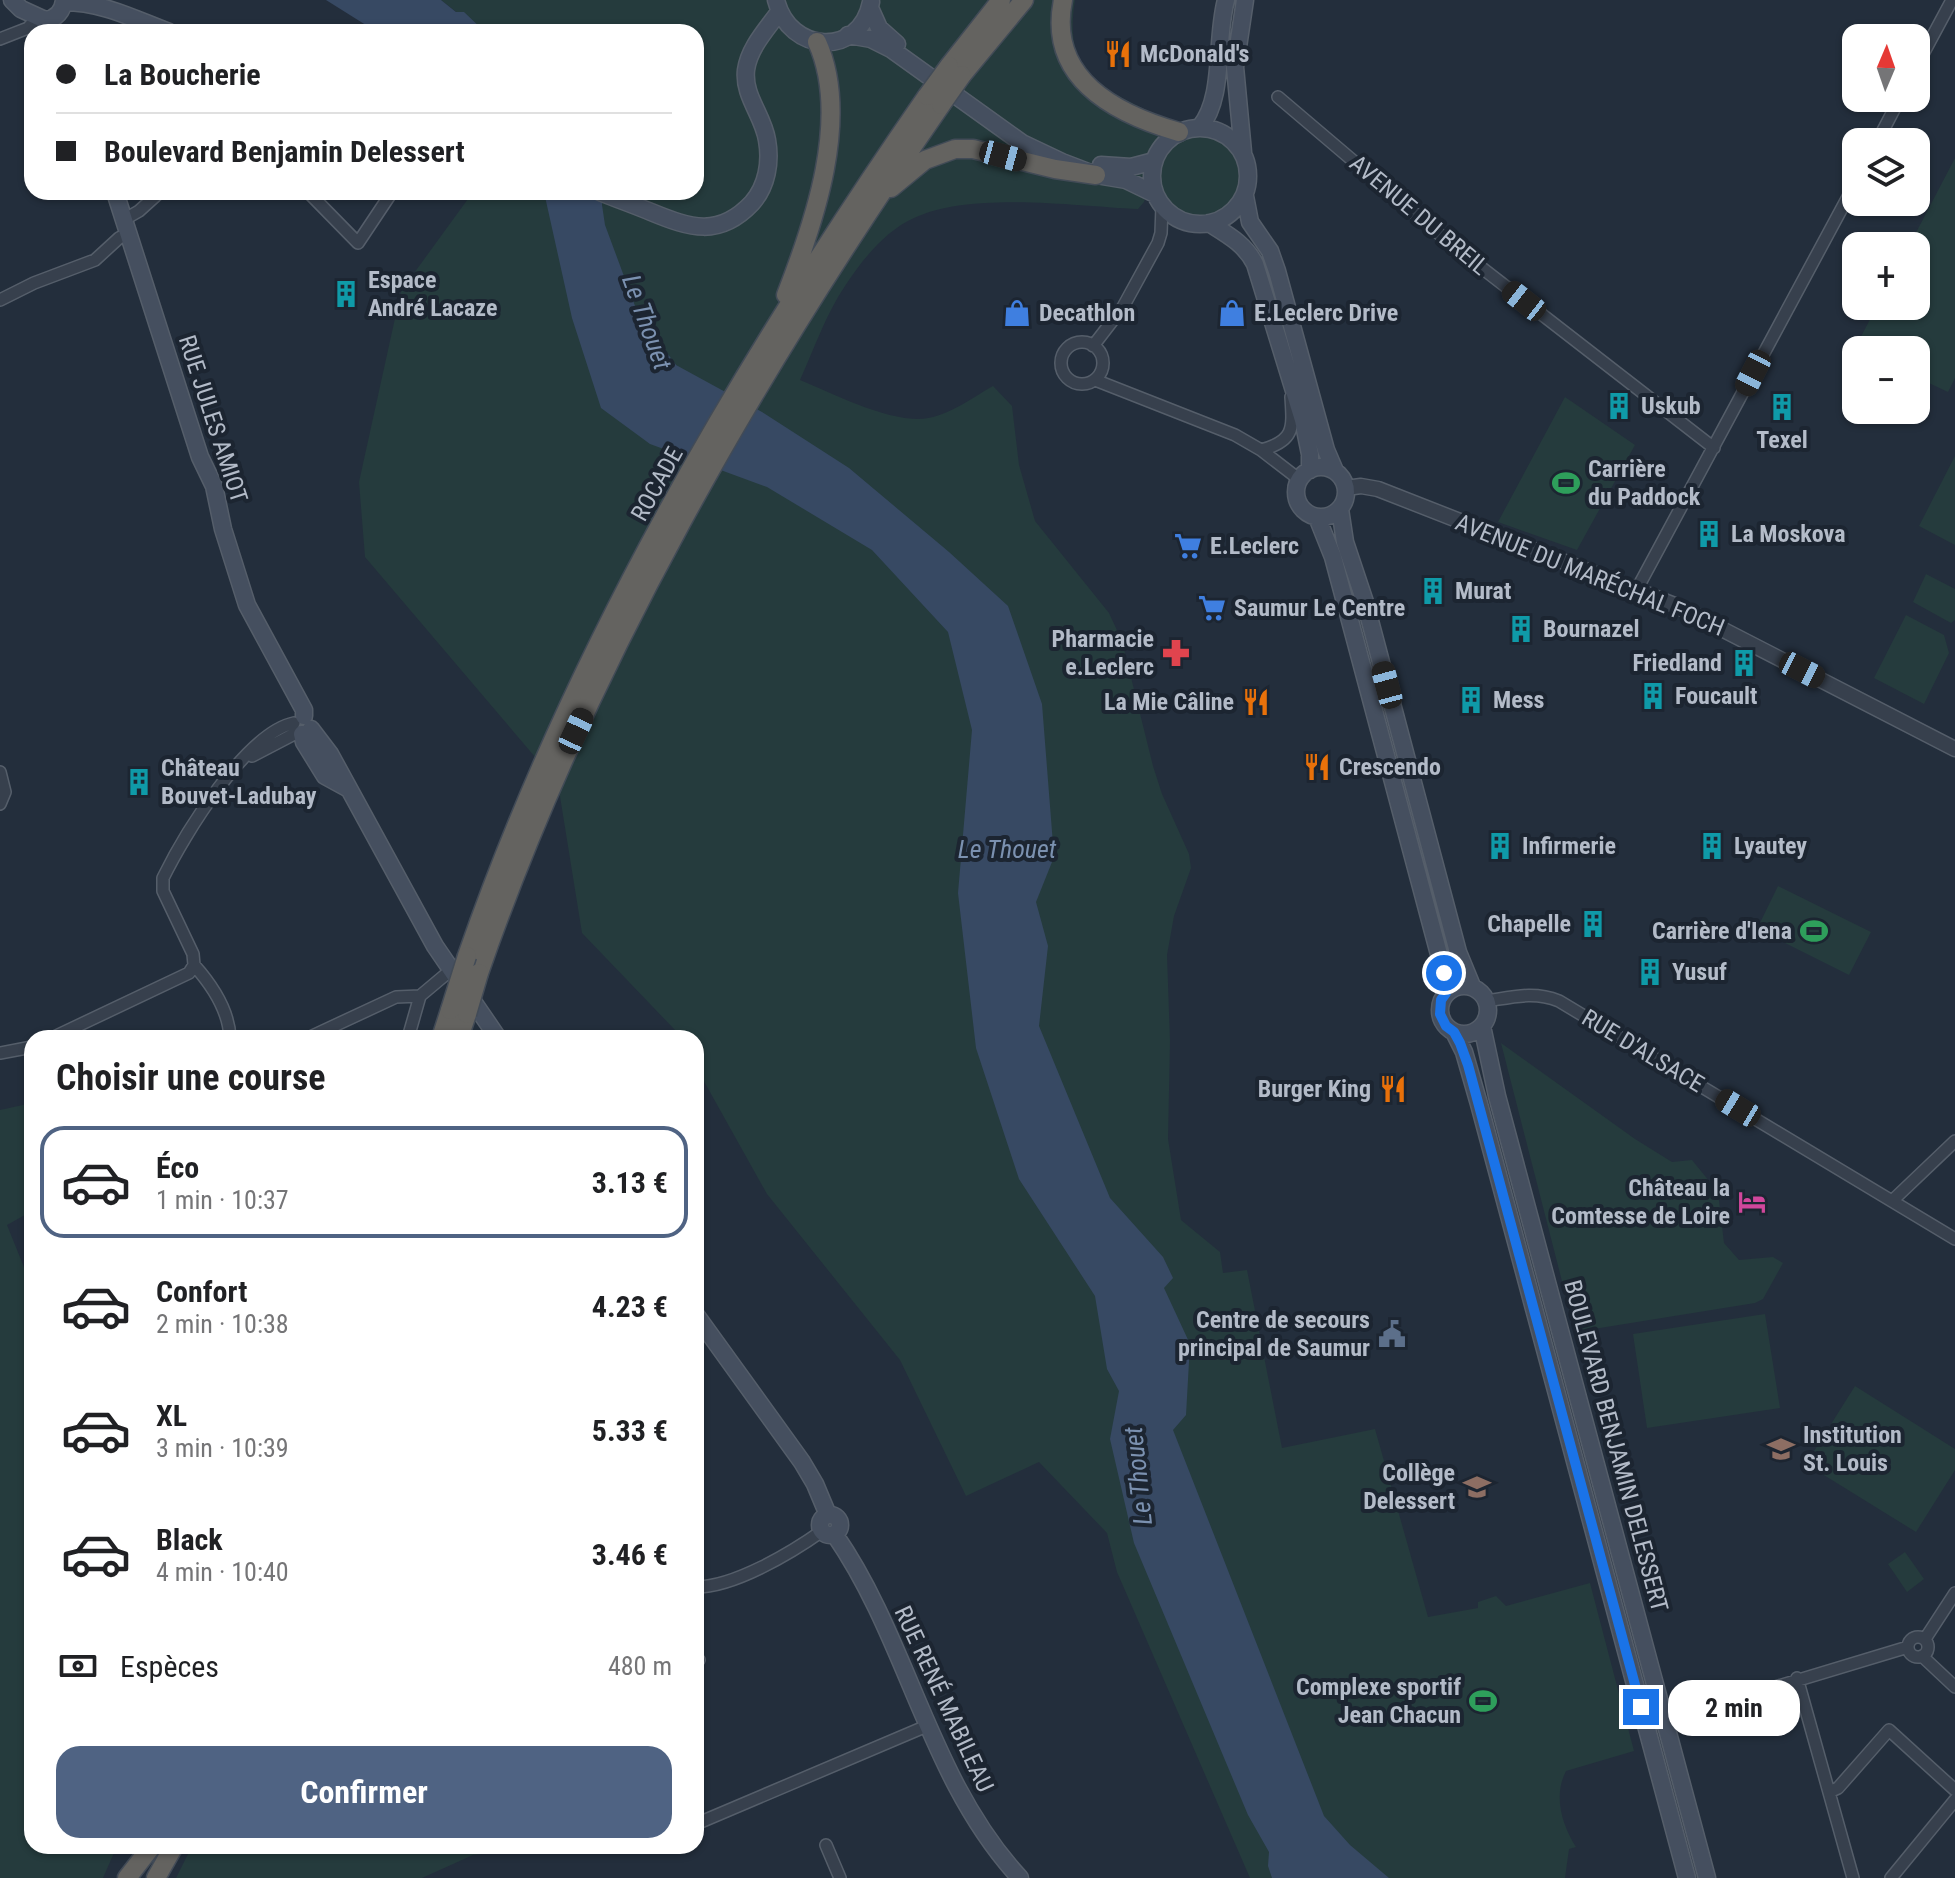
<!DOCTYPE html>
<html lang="fr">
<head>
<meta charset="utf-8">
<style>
	body { margin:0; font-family:"Roboto Condensed",sans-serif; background:#f6f6f6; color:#202124; height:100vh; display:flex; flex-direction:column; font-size:30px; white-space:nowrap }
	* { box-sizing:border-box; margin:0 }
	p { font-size:26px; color:#757577 }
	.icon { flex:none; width:44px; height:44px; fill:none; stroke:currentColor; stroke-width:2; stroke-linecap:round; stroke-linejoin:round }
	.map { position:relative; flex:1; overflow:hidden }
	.sheet { position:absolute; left:24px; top:1030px; width:680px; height:824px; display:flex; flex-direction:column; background:#fff; border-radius:24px; box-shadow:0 2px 6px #0004 }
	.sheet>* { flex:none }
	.hud { position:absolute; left:24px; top:24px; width:680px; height:176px; border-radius:24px; box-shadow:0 2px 6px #0004; display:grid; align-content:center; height:176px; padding:0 32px; background:#fff }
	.needle { width:52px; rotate:2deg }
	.buttons { position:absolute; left:1842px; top:24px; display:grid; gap:16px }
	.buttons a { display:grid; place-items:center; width:88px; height:88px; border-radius:16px; background:#fff; box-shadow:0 2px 6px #0004; font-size:40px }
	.end { position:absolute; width:36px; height:36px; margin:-18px; border:10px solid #1a73e8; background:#fff; box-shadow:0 0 0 4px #fff }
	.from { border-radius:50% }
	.bubble { position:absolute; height:56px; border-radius:24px; background:#fff; box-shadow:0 2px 6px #0004; font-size:26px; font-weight:700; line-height:56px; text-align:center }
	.car { position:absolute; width:24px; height:48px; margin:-24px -12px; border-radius:10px; box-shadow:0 0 6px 2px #0007; background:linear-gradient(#222 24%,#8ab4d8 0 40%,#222 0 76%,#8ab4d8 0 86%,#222 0) }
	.hud b { display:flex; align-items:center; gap:28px; height:76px; font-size:30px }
	.hud b+b { border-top:2px solid #e0e0e0 }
	.hud i { width:20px; height:20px; background:#202124 }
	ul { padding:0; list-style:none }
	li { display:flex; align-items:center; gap:24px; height:112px; margin:0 16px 12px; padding:0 16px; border:4px solid transparent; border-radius:24px }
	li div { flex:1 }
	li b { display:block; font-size:30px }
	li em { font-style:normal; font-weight:700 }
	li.on { border-color:#4f6383 }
	li>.icon { width:72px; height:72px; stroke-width:1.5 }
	h2 { padding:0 32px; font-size:36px; line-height:96px }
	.pay { display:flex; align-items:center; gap:20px; height:88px; padding:0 32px; font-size:30px }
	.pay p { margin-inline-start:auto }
	.cta { display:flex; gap:16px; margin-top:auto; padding:16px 32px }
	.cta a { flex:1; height:92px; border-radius:24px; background:#4f6383; color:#fff; font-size:32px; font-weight:700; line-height:92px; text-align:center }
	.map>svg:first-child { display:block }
</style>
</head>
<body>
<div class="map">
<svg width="1955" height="1878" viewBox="0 0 1955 1878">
	<rect width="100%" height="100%" fill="#232e3c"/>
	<path fill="#253b3d" d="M441,0H1075C1063,75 1100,87 1159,116L1160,135L1144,202L1138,209C1075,206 970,191 914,218C885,231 862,260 845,286C826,314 814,349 800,380C834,394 882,419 919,419C944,419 972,398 993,386L1012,406L1019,465L1035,521L1109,613L1122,641L1153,766L1162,794L1189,854L1191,868L1174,916L1167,955L1170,1041L1168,1139L1181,1220L1220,1252L1223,1273L1247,1270L1282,1448L1375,1429L1428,1617L1478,1608V1602L1496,1596L1506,1606L1590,1583L1634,1751L1566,1771C1553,1796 1562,1825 1576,1847L1569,1849L1565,1878H1250L1117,1572L1107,1533L1039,1462L966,1496L900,1360L767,1194L696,1067V1038H680L675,1030L582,933L558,784L365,557L359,482L401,291L473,192H696V32H482Z
		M1159 176a41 41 0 1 1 82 0a41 41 0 1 1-82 0Z
		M1955,158V378L1948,392L1916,377V350L1855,348L1877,306H1916V246H1909Z
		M1565,397L1635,445L1577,550L1498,522Z
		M1955,456V545L1919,526Z
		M1926,574L1955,589V620L1951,623L1913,602Z
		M1906,615L1944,635L1949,653L1924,704L1874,678Z
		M1778,886L1871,932L1849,975L1757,929Z
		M1501,1043L1635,1139L1672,1162L1692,1160L1718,1192L1724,1243L1739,1260L1773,1257L1783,1263L1763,1299L1755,1303L1575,1332Z
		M32,1103V1211L7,1225L32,1287V1846H117L103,1878H0V1110Z
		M1765,1314L1780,1408L1647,1428L1633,1334Z
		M1855,1386L1955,1449V1470L1916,1532L1806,1464Z
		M1905,1552L1924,1579L1907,1592L1888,1564Z
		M192,1846H496L499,1852L473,1855L422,1878H176Z"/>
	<path fill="#374963" d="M326,0H441L456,12H464L485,32H377Z
		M544,192H603L602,205L605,225L638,314L676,365L762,412L849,468L949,552L1008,606L1042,704L1054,857L1036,902L1048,946L1039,1026L1110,1198L1163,1257L1173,1278L1164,1288L1190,1344L1186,1415L1173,1430L1324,1816L1350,1845L1389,1878H1272L1268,1866L1269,1852L1248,1815L1134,1543L1110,1439L1119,1391L1107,1369L1095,1296L1019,1179L976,1048L958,893L972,730L948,632L872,550L767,487L650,444L601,408L572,318Z"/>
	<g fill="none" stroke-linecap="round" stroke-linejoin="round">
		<g stroke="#555e6a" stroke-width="14">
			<path id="minor" d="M0,39L28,28L37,18
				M1916,67L1952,0
				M1278,97L1451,244L1714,448
				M1877,142L1900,98
				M308,192L358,243L392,192
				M125,219L139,211L160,192
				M0,300L34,283L95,260L119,238L129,233
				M1061 363a21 21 0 1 1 42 0a21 21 0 1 1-42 0Z
				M1093,346L1123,307L1158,243L1161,233L1162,206
				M1095,380L1235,435L1261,450L1300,480
				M1261,450C1295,441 1293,428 1291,397
				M1637,589L1856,182
				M252,756L298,732
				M0,772L5,792L0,804
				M194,965C211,984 229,1011 230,1038
				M1487,1001C1513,997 1534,991 1559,1001L1955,1239
				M52,1038L189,973L194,965L193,954L163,891V878C184,835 246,733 294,723
				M308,1038L396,997L420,996
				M408,1038L420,996L451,970
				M0,1053L32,1047
				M1892,1201L1955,1141
				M696,1587C734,1587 791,1553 822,1531
				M1908 1647a10 10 0 1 1 20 0a10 10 0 1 1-20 0Z
				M1925,1639L1955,1593
				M1922,1656L1955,1687
				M696,1662L699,1660
				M1797,1678L1853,1878
				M1646,1726L1908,1647
				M1829,1792L1838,1788L1889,1730L1955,1790
				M696,1824L929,1725
				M826,1845L840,1878
				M1891,1878L1955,1800"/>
		</g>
		<g stroke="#555e6a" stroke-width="17">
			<path id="tertiary" d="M1346,488L1361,486L1378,489L1677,606L1955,749"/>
		</g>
		<g stroke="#555e6a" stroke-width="19">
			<path id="secondary" d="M12,0L21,9L45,20C56,19 63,11 64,0
				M776,0C789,54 860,58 871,2
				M64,2C102,2 134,19 169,32
				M870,8L879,28L897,44
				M848,35L871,39L891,49L1022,143L1062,162L1096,175L1126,180L1155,194
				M1200,127C1225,97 1215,40 1226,0
				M1152 176a48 48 0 1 1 96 0a48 48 0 1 1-96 0Z
				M1243,152L1235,67L1245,0
				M1101,165L1131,167L1154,161
				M115,192L200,457L214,486L223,529L247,605L304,710V716
				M600,192C617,199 634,205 651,212C690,228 719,238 752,203C767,186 771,162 767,140C763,115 743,96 746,70C749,48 766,30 779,12
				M1245,196L1250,222L1270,251L1277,271L1326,450L1335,471
				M1209,223C1228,235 1245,244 1255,264L1303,420L1310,454V470
				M1296 492a25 25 0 1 1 50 0a25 25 0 1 1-50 0Z
				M1340,509L1345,542L1365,602L1458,952L1472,986
				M1317,517L1333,557L1444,973L1446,993
				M311,729L330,754L435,946L498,1038
				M302,734L304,742L325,776L347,788
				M1440 1010a24 24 0 1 1 48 0a24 24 0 1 1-48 0Z
				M1482,1026L1497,1096L1707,1878
				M1454,1032L1464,1052L1479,1104L1687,1878
				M696,1315L802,1462L815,1484L828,1515
				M820 1525a10 10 0 1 1 20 0a10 10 0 1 1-20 0Z
				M835,1535C909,1642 929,1780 1020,1878"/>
		</g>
		<g stroke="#424b57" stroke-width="21">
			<path id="trunk" d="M1063,0C1047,79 1116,114 1179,132
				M949,66L1001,0
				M962,75L1024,0
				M891,188L925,160L955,149H973L1055,169L1096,175
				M786,295C814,223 851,117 817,42
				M467,956C574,648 742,363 927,96
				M479,973C586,665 756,372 941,105
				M441,1038L450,1010
				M459,1038L467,1014
				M127,1878L152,1846
				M156,1878L174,1846"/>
		</g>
		<use href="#minor" stroke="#37404d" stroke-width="11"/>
		<use href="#tertiary" stroke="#37404d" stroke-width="14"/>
		<use href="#secondary" stroke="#454f5f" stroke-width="16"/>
		<use href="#trunk" stroke="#646360" stroke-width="18"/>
		<g stroke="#424b57" stroke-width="21" stroke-linecap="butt">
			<path id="trunk-bridge" d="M927,96L949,66
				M941,105L962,75
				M450,1010L467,956
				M467,1014L479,973"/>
		</g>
		<use href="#trunk-bridge" stroke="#646360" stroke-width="18"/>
	</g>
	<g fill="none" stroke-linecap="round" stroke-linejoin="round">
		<path stroke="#1a73e8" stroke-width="10" d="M1444,973L1446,993L1441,1000L1440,1014L1446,1026L1454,1032L1460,1043L1468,1065L1641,1707"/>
	</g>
	<defs>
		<g id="restaurant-bare" transform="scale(2.16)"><path d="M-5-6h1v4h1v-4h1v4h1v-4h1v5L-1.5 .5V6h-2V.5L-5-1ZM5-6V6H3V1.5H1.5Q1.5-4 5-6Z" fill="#e8710a" stroke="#1c2531" stroke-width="2.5" paint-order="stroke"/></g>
		<g id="building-bare" transform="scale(2.16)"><path d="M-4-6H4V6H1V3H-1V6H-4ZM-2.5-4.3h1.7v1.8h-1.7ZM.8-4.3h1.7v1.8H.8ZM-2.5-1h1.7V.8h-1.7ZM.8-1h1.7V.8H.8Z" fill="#0f9aa8" stroke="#1c2531" stroke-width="2.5" paint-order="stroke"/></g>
		<g id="shop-bare" transform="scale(2.16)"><path d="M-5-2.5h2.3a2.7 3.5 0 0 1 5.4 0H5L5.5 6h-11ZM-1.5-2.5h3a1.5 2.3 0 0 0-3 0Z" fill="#3f7fe0" stroke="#1c2531" stroke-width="2.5" paint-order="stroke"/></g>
		<g id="stadium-bare" transform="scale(2.16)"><path d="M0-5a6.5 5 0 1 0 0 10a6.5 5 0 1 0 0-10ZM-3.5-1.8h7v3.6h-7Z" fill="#2e9e5b" stroke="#1c2531" stroke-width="2.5" paint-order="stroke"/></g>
		<g id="supermarket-bare" transform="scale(2.16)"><path d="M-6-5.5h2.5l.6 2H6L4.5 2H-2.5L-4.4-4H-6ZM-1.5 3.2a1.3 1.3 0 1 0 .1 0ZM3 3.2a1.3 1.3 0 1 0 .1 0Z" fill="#3f7fe0" stroke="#1c2531" stroke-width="2.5" paint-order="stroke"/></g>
		<g id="pharmacy-bare" transform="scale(2.16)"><path d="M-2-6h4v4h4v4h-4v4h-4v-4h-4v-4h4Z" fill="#e0444e" stroke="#1c2531" stroke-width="2.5" paint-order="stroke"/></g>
		<g id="hotel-bare" transform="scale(2.16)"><path d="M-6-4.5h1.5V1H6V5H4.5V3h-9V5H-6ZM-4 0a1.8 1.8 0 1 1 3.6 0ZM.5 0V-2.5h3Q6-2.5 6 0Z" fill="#d1479c" stroke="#1c2531" stroke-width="2.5" paint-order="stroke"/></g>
		<g id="civic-bare" transform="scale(2.16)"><path d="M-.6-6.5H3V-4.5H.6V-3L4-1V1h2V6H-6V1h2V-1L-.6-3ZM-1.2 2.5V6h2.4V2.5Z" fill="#5c6f8a" stroke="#1c2531" stroke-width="2.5" paint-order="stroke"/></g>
		<g id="school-bare" transform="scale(2.16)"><path d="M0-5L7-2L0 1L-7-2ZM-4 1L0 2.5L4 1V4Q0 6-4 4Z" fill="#8d6e63" stroke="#1c2531" stroke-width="2.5" paint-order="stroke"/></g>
	</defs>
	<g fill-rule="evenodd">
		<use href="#restaurant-bare" x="1118" y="54"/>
		<use href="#building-bare" x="346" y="294"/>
		<use href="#shop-bare" x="1017" y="313"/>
		<use href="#shop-bare" x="1232" y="313"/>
		<use href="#building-bare" x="1619" y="406"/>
		<use href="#building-bare" x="1782" y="407"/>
		<use href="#stadium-bare" x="1566" y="483"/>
		<use href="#building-bare" x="1709" y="534"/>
		<use href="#supermarket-bare" x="1188" y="546"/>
		<use href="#building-bare" x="1433" y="591"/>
		<use href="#supermarket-bare" x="1212" y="608"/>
		<use href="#building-bare" x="1521" y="629"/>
		<use href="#pharmacy-bare" x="1176" y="653"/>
		<use href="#building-bare" x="1744" y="663"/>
		<use href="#building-bare" x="1653" y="696"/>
		<use href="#building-bare" x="1471" y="700"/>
		<use href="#restaurant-bare" x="1256" y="702"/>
		<use href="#restaurant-bare" x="1317" y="767"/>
		<use href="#building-bare" x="139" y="782"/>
		<use href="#building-bare" x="1500" y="846"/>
		<use href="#building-bare" x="1712" y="846"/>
		<use href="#building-bare" x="1593" y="924"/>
		<use href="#stadium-bare" x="1814" y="931"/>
		<use href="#building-bare" x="1650" y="972"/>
		<use href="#restaurant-bare" x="1393" y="1089"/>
		<use href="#hotel-bare" x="1752" y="1202"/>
		<use href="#civic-bare" x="1392" y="1334"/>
		<use href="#school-bare" x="1781" y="1449"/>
		<use href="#school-bare" x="1477" y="1487"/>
		<use href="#stadium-bare" x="1483" y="1701"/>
	</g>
	<g text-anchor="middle" stroke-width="8" stroke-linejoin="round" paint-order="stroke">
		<g font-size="24" font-weight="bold" fill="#b3bbc8" stroke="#1c2531" text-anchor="start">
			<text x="1140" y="62">McDonald's</text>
			<text x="368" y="288">Espace<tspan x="368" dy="28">André Lacaze</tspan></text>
			<text x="1039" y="321">Decathlon</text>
			<text x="1254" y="321">E.Leclerc Drive</text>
			<text x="1641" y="414">Uskub</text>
			<text x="1782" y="448" text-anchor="middle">Texel</text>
			<text x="1588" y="477">Carrière<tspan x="1588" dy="28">du Paddock</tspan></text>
			<text x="1731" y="542">La Moskova</text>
			<text x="1210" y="554">E.Leclerc</text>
			<text x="1455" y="599">Murat</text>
			<text x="1234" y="616">Saumur Le Centre</text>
			<text x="1543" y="637">Bournazel</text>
			<text x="1154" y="647" text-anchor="end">Pharmacie<tspan x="1154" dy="28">e.Leclerc</tspan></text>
			<text x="1722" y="671" text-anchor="end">Friedland</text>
			<text x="1675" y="704">Foucault</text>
			<text x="1493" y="708">Mess</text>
			<text x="1234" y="710" text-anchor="end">La Mie Câline</text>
			<text x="1339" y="775">Crescendo</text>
			<text x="161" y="776">Château<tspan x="161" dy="28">Bouvet-Ladubay</tspan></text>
			<text x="1522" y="854">Infirmerie</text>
			<text x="1734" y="854">Lyautey</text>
			<text x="1571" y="932" text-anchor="end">Chapelle</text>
			<text x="1792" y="939" text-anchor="end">Carrière d'Iena</text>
			<text x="1672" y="980">Yusuf</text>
			<text x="1371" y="1097" text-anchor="end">Burger King</text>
			<text x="1730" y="1196" text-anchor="end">Château la<tspan x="1730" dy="28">Comtesse de Loire</tspan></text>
			<text x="1370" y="1328" text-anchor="end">Centre de secours<tspan x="1370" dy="28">principal de Saumur</tspan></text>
			<text x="1803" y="1443">Institution<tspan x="1803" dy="28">St. Louis</tspan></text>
			<text x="1455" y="1481" text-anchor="end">Collège<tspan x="1455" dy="28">Delessert</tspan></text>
			<text x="1461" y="1695" text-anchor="end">Complexe sportif<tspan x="1461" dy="28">Jean Chacun</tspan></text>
		</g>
		<g font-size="24" fill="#b3bbc8" stroke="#1c2531">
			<text transform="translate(1419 215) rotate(40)" y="8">AVENUE DU BREIL</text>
			<text transform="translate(213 419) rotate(72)" y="8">RUE JULES AMIOT</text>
			<text transform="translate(657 484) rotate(-61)" y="8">ROCADE</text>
			<text transform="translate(1590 575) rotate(22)" y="8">AVENUE DU MARÉCHAL FOCH</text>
			<text transform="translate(1643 1051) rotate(31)" y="8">RUE D'ALSACE</text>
			<text transform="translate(1616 1446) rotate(75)" y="8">BOULEVARD BENJAMIN DELESSERT</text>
			<text transform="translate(944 1699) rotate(65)" y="8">RUE RENÉ MABILEAU</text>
		</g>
		<g font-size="26" font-style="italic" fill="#7b91b0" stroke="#1c2531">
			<text transform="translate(647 322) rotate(70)" y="9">Le Thouet</text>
			<text x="1007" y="858">Le Thouet</text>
			<text transform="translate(1138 1476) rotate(-96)" y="9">Le Thouet</text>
		</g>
	</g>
</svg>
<div class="buttons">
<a><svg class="needle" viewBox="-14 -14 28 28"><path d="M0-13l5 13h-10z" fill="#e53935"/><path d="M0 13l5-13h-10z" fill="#757577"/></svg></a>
<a><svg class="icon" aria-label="layers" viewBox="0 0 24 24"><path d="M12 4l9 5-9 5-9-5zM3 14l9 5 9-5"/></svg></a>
<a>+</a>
<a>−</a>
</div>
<i class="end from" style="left:1444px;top:973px"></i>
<i class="end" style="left:1641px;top:1707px"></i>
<div class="bubble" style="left:1668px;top:1680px;width:132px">2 min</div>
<i class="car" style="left:1003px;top:156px;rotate:105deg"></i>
<i class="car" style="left:1524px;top:301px;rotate:308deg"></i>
<i class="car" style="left:1753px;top:373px;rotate:207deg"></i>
<i class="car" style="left:1802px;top:670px;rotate:117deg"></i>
<i class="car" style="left:1387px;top:685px;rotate:345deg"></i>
<i class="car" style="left:576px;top:731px;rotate:25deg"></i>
<i class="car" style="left:1738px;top:1108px;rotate:301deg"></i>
<div class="hud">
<b><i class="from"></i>La Boucherie</b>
<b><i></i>Boulevard Benjamin Delessert</b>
</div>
<section class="sheet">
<h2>Choisir une course</h2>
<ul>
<li class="on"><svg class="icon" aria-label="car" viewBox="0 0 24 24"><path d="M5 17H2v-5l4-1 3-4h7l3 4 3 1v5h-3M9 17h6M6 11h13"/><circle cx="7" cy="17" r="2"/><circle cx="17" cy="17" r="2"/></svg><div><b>Éco</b><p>1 min · 10:37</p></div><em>3.13 €</em></li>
<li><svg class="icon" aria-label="car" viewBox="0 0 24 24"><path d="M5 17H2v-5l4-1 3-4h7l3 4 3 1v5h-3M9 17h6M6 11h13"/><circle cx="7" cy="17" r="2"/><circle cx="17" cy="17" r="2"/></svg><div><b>Confort</b><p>2 min · 10:38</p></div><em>4.23 €</em></li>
<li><svg class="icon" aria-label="car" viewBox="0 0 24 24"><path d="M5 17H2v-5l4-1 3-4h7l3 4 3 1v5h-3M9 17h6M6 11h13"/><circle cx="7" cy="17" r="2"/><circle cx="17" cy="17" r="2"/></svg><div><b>XL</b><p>3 min · 10:39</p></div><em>5.33 €</em></li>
<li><svg class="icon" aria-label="car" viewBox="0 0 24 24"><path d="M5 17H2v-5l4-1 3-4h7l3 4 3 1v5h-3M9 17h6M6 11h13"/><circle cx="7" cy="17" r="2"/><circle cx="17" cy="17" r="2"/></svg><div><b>Black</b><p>4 min · 10:40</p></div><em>3.46 €</em></li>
</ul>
<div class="pay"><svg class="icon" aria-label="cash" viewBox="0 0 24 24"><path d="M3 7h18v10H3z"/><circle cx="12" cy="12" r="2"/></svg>Espèces<p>480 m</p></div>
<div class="cta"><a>Confirmer</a></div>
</section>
</div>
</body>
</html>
